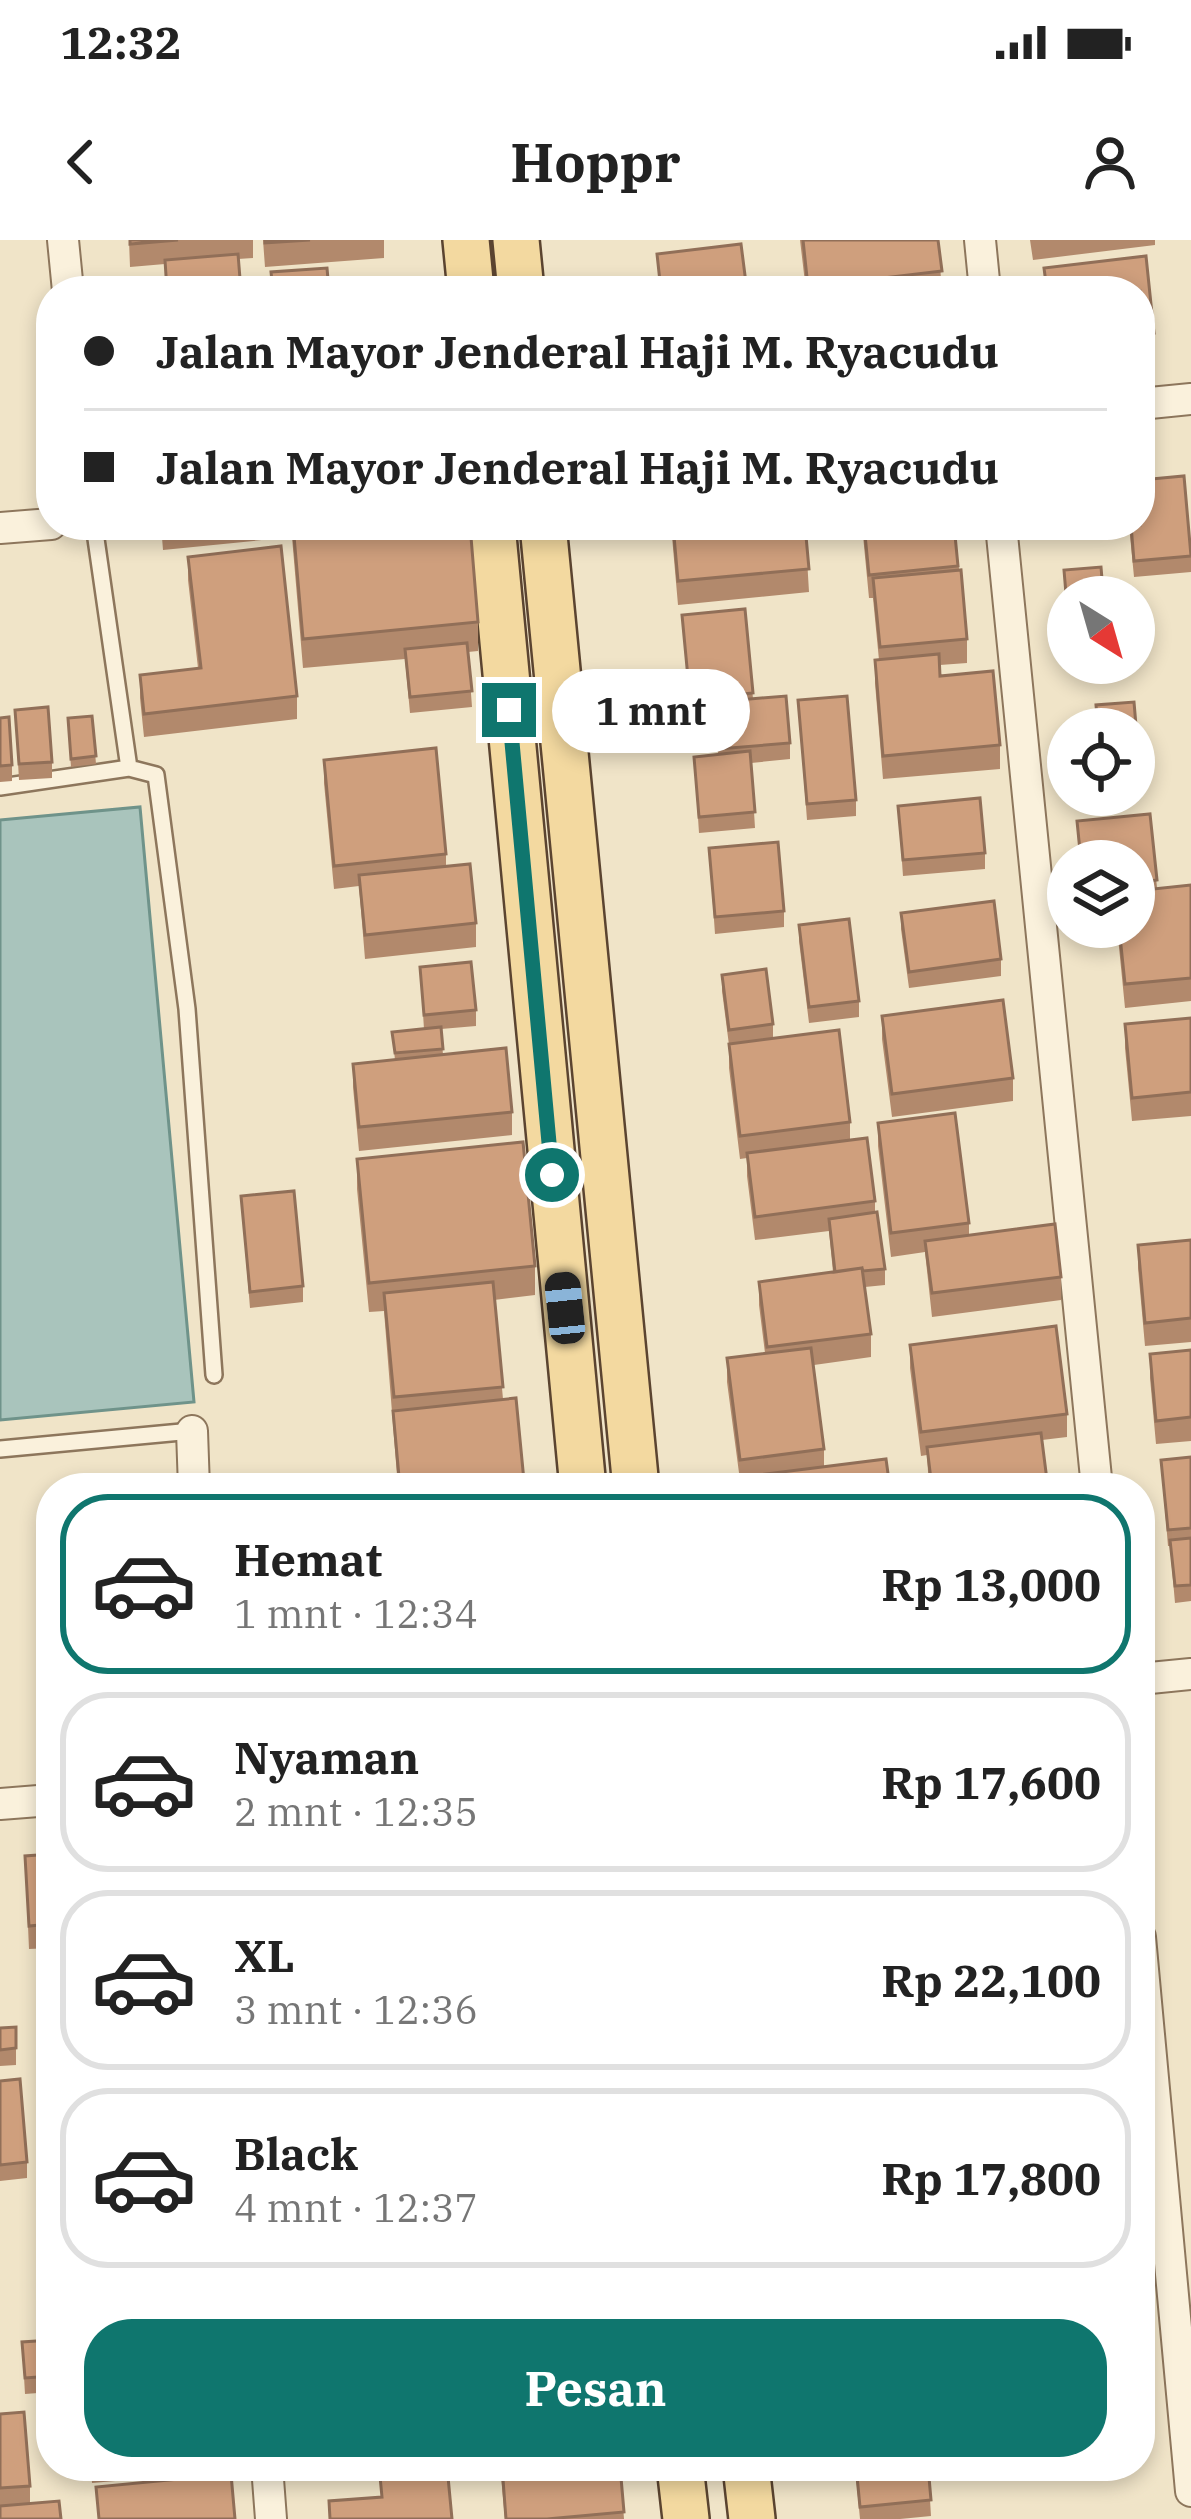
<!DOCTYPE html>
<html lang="id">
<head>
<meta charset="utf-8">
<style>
	body { margin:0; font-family:"IBM Plex Serif",serif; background:#f2f2f2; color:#222; height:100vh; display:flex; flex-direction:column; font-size:45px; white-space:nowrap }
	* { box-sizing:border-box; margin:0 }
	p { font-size:39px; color:#767676 }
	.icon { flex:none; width:66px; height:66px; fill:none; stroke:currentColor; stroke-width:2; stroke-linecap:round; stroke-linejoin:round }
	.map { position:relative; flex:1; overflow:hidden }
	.panel { position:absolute; left:36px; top:1233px; width:1119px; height:1008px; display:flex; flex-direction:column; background:#fff; border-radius:48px; box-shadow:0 6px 18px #0003 }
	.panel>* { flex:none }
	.guide { position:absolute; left:36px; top:36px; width:1119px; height:264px; border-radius:48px; box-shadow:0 6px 18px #0003; display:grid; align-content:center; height:264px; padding:0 48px; background:#fff }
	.needle { width:78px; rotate:143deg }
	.tools { position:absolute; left:1047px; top:336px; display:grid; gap:24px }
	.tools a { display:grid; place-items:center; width:108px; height:108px; border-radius:50%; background:#fff; box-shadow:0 6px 18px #0003; font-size:60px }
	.end { position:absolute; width:54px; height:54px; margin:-27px; border:15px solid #0f766e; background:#fff; box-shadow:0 0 0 6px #fff }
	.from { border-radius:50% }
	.bubble { position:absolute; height:84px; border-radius:42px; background:#fff; box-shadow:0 6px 18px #0003; font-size:39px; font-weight:700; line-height:84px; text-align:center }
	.car { position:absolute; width:36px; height:72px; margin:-36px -18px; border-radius:15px; box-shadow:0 0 9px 3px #0007; background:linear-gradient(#222 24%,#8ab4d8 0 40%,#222 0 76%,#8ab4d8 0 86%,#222 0) }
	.guide b { display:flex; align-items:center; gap:42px; height:114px; font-size:45px }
	.guide b+b { border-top:3px solid #e0e0e0 }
	.guide i { width:30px; height:30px; background:#222 }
	ul { padding:21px 0 0; list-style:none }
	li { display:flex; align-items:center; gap:36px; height:180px; margin:0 24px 18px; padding:0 24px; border:6px solid #e0e0e0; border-radius:48px }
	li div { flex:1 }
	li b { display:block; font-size:45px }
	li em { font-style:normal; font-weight:700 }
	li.active { border-color:#0f766e }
	li>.icon { width:108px; height:108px; stroke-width:1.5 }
	.primary-button { display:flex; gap:24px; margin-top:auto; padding:24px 48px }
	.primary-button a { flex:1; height:138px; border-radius:48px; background:#0f766e; color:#fff; font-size:48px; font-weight:700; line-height:138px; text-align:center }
	.status { display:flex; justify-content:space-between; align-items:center; height:84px; padding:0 60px; background:#fff; direction:ltr }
	.status svg { height:33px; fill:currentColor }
	header { display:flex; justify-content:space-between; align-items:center; height:156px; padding:0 48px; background:#fff; font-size:54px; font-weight:700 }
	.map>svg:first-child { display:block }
</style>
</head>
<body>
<div class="status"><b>12:32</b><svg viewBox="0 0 49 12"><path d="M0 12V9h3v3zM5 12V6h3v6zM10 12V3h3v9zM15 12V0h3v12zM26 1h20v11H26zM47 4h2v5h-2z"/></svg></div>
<header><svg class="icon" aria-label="back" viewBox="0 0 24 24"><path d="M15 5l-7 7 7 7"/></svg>Hoppr<svg class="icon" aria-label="person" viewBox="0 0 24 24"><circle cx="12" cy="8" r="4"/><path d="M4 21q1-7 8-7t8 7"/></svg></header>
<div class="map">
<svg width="1191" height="2279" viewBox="0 0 1191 2279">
	<rect width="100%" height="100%" fill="#f0e4c8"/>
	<path fill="#a9c4bc" stroke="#6f938a" stroke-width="3" d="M140,567L194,1162L0,1180V580Z"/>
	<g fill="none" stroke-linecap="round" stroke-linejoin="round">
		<g stroke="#8d765c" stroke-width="20">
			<path id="lane" d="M94,285L129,528
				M0,547L129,528L156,535L187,769L214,1135
				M0,1209L192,1191"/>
		</g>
		<g stroke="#8d765c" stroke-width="34">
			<path id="street" d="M63,0L68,51
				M980,0L985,51
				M1140,164L1191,159
				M1001,285L1097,1248
				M0,288L51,284
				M192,1191L194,1248
				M1140,1439L1191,1434
				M0,1564L51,1560
				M1140,1697L1191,2251
				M267,2226L271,2279"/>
		</g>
		<g stroke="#5b4430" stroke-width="50">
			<path id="primary" d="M466,0L471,51
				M516,0L521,51
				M492,285L583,1248
				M543,285L636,1248
				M680,2226L686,2279
				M746,2226L752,2279"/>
		</g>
		<use href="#lane" stroke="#faf1dc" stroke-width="15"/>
		<use href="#street" stroke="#faf1dc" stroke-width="30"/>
		<use href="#primary" stroke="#f3d9a0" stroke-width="45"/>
	</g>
	<path fill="#b2896c" d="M129,0H253V18L238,19L241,51H166L165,24L130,27Z
		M263,0H384V18L265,27Z
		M800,0H938L942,51H806Z
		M1030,0H1155V5L1033,20Z
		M1146,16L1154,93V116L1140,118V51H1044V28Z
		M161,285H470L478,382V411L468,412L472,467L410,473L405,419L303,428L292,297L163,310Z
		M671,285H805L809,352L678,365Z
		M862,285H954L967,399V423L940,425V436L1000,505V529L883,539L875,443V420H879L873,358H869Z
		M1086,285H1127V288L1087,291Z
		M1129,285H1140L1191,314V332L1134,337Z
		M188,317L297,456V479L144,497L140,458V435L198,428L188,340Z
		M1101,327L1103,357H1068V362L1066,363L1064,330Z
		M745,369L753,459L790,503V519L751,523L755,588L699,593L694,517L718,514L715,473L690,475L682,375Z
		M1089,423H1132V425L1090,429Z
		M798,460L856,560V576L807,580Z
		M1134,462L1139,537H1134V489H1096V465Z
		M15,470L52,522V538L19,540Z
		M92,476L96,524L71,527L68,486Z
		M0,478L12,525V541L0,542Z
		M324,520L446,614V626L476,683V707L365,719L359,646L334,649L324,543Z
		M898,566L985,613V629L903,636Z
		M1150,574L1157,648L1191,645V761L1125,768L1117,687H1134V621H1079L1077,581Z
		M709,608L784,671V687L715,694Z
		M901,673L1001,719V736L909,748L901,689Z
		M799,685L859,761V777L809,783L799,701Z
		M420,727L476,770V786L441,789L443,815L512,872V895L359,911L353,847V824L395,820L392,792L424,789Z
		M722,735L773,784V799L850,882V900L875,961V972L885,1029V1045L865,1047L871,1094V1117L814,1125L824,1209V1227L890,1248H741L727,1142V1118L765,1113L759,1065V1042L833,1032L829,991L755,1000L747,936V918L740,919L729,828V805L722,751Z
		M882,776L1013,838V861L892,877L882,799Z
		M1191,778V876L1132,881L1125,808V784Z
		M878,883L969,983V995L1061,1037V1060L932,1077L925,1012L891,1017L878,906Z
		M357,919L535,1026V1055L494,1060L503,1159L524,1241V1248H398L384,1071L369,1072L357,949Z
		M241,956L303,1046V1062L250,1068Z
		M1191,1000V1102L1145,1106L1138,1028V1005Z
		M910,1105L1067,1174V1197L1042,1200L1048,1248H929L927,1215L921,1216L910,1128Z
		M1191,1110V1201L1156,1204L1150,1138V1114Z
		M1191,1217V1361L1175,1363L1170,1306H1168L1161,1220Z
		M51,1614V1708L29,1709L25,1616Z
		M16,1787V1825L0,1826V1788Z
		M0,1841L27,1922V1938L0,1941Z
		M51,2100V2152L25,2154L22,2102Z
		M0,2174L30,2246V2264L0,2279Z
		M91,2226H219V2232L92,2243Z
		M500,2226H620L624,2279H505Z
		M855,2226H928L931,2276L900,2279H860Z"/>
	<path fill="#cf9f7d" stroke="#916f58" stroke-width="3" d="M130,0H178L130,4Z
		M265,0H310L265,3Z
		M803,0H938L942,31L808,47Z
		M741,4L747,51H661L657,14Z
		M238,14L241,51H167L165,20Z
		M1146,16L1154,93L1140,94V51H1047L1044,28Z
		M327,28L329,51H273L271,32Z
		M394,38L395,51H332V43Z
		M1184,236L1191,316L1134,321L1131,285H1140V240Z
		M293,285H470L478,382L303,399Z
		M673,285H805L809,329L678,341Z
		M864,285H954L958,326L869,335Z
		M281,306L297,456L144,474L140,435L201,428L188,317Z
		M1101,327L1103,351L1066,354L1064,330Z
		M961,330L967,399L880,407L873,338Z
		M745,369L753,453L690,459L682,375Z
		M467,403L472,451L410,457L405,409Z
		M939,414L940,436L993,431L1000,505L883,516L875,420Z
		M786,456L790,503L718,509L715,462Z
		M847,456L856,560L807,564L798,460Z
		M1134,462L1139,521H1134V489H1098L1096,465Z
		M48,467L52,522L19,524L15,470Z
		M92,476L96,516L71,519L68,478Z
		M9,477L12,525L0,526V478Z
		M436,508L446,614L334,626L324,520Z
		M750,511L755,572L699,577L694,517Z
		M980,558L985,613L903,620L898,566Z
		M1150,574L1157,640L1134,643V621H1081L1077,581Z
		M778,602L784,671L715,677L709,608Z
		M470,624L476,683L365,695L359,635Z
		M1191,645V738L1125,744L1119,687H1134V651Z
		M994,661L1001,719L909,732L901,673Z
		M849,679L859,761L809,767L799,685Z
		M471,722L476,770L424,775L420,727Z
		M766,729L773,784L729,790L722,735Z
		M1003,760L1013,838L892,854L882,776Z
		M1191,778V852L1132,858L1125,784Z
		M441,787L443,809L395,813L392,792Z
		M839,790L850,882L740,896L729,804Z
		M506,808L512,872L359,887L353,824Z
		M955,873L969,983L891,993L878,883Z
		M867,898L875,961L755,977L747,913Z
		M523,902L535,1026L369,1043L357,919Z
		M294,951L303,1046L250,1052L241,956Z
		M877,972L885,1029L863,1031L862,1028L835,1032L829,979Z
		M1055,984L1061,1037L932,1053L925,1001Z
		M1191,1000V1078L1145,1083L1138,1005Z
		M862,1028L871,1094L767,1107L759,1042Z
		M493,1042L503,1147L394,1157L384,1053Z
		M1056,1086L1067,1174L921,1192L910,1105Z
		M811,1108L824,1209L740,1220L727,1118Z
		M1191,1110V1177L1156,1181L1150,1114Z
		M516,1158L524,1241L454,1248H400L393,1171Z
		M1041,1193L1048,1248H932L927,1207Z
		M1191,1217V1288L1168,1290L1161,1220Z
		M886,1219L890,1248H742L741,1237Z
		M1191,1298V1345L1175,1346L1170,1300Z
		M51,1614V1684L29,1686L25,1616Z
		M16,1787V1808L0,1810V1788Z
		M20,1839L27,1922L0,1925V1841Z
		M51,2100V2136L25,2138L22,2102Z
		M24,2172L30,2246L0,2248V2174Z
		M379,2226H447L452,2279H330L329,2261L382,2257Z
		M502,2226H620L624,2272L547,2279H506Z
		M856,2226H928L931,2260L860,2267Z
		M231,2234L235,2279H99L96,2247Z
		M59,2261L61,2279H0V2266Z"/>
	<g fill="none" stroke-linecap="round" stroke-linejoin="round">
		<path stroke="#0f766e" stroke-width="15" d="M509,470L552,935"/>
	</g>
</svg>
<div class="tools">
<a><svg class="needle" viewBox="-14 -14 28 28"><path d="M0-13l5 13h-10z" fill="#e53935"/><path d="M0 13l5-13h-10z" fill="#767676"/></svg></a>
<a><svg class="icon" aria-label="locate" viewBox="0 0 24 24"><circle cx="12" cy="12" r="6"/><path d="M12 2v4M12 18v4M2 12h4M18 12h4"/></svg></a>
<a><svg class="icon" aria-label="layers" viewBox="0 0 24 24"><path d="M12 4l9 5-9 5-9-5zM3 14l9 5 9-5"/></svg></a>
</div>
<i class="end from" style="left:552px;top:935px"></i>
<i class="end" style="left:509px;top:470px"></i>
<div class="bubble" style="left:552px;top:429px;width:198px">1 mnt</div>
<i class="car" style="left:565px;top:1068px;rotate:354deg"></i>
<div class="guide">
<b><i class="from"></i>Jalan Mayor Jenderal Haji M. Ryacudu</b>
<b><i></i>Jalan Mayor Jenderal Haji M. Ryacudu</b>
</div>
<section class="panel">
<ul>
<li class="active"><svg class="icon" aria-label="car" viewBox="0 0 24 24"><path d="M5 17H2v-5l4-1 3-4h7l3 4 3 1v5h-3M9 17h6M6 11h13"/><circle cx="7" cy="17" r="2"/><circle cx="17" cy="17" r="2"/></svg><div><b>Hemat</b><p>1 mnt · 12:34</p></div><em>Rp 13,000</em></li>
<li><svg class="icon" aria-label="car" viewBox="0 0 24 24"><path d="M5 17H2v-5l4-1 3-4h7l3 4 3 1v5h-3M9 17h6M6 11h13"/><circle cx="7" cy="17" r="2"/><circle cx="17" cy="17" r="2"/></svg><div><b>Nyaman</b><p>2 mnt · 12:35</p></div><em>Rp 17,600</em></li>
<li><svg class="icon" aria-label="car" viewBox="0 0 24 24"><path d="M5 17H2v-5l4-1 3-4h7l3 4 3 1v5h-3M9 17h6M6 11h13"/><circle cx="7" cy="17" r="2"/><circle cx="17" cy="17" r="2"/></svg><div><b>XL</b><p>3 mnt · 12:36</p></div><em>Rp 22,100</em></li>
<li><svg class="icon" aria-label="car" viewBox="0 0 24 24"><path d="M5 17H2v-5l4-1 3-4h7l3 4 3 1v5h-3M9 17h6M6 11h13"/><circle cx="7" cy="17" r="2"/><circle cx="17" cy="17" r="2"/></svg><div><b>Black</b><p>4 mnt · 12:37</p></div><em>Rp 17,800</em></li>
</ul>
<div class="primary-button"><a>Pesan</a></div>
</section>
</div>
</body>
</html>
